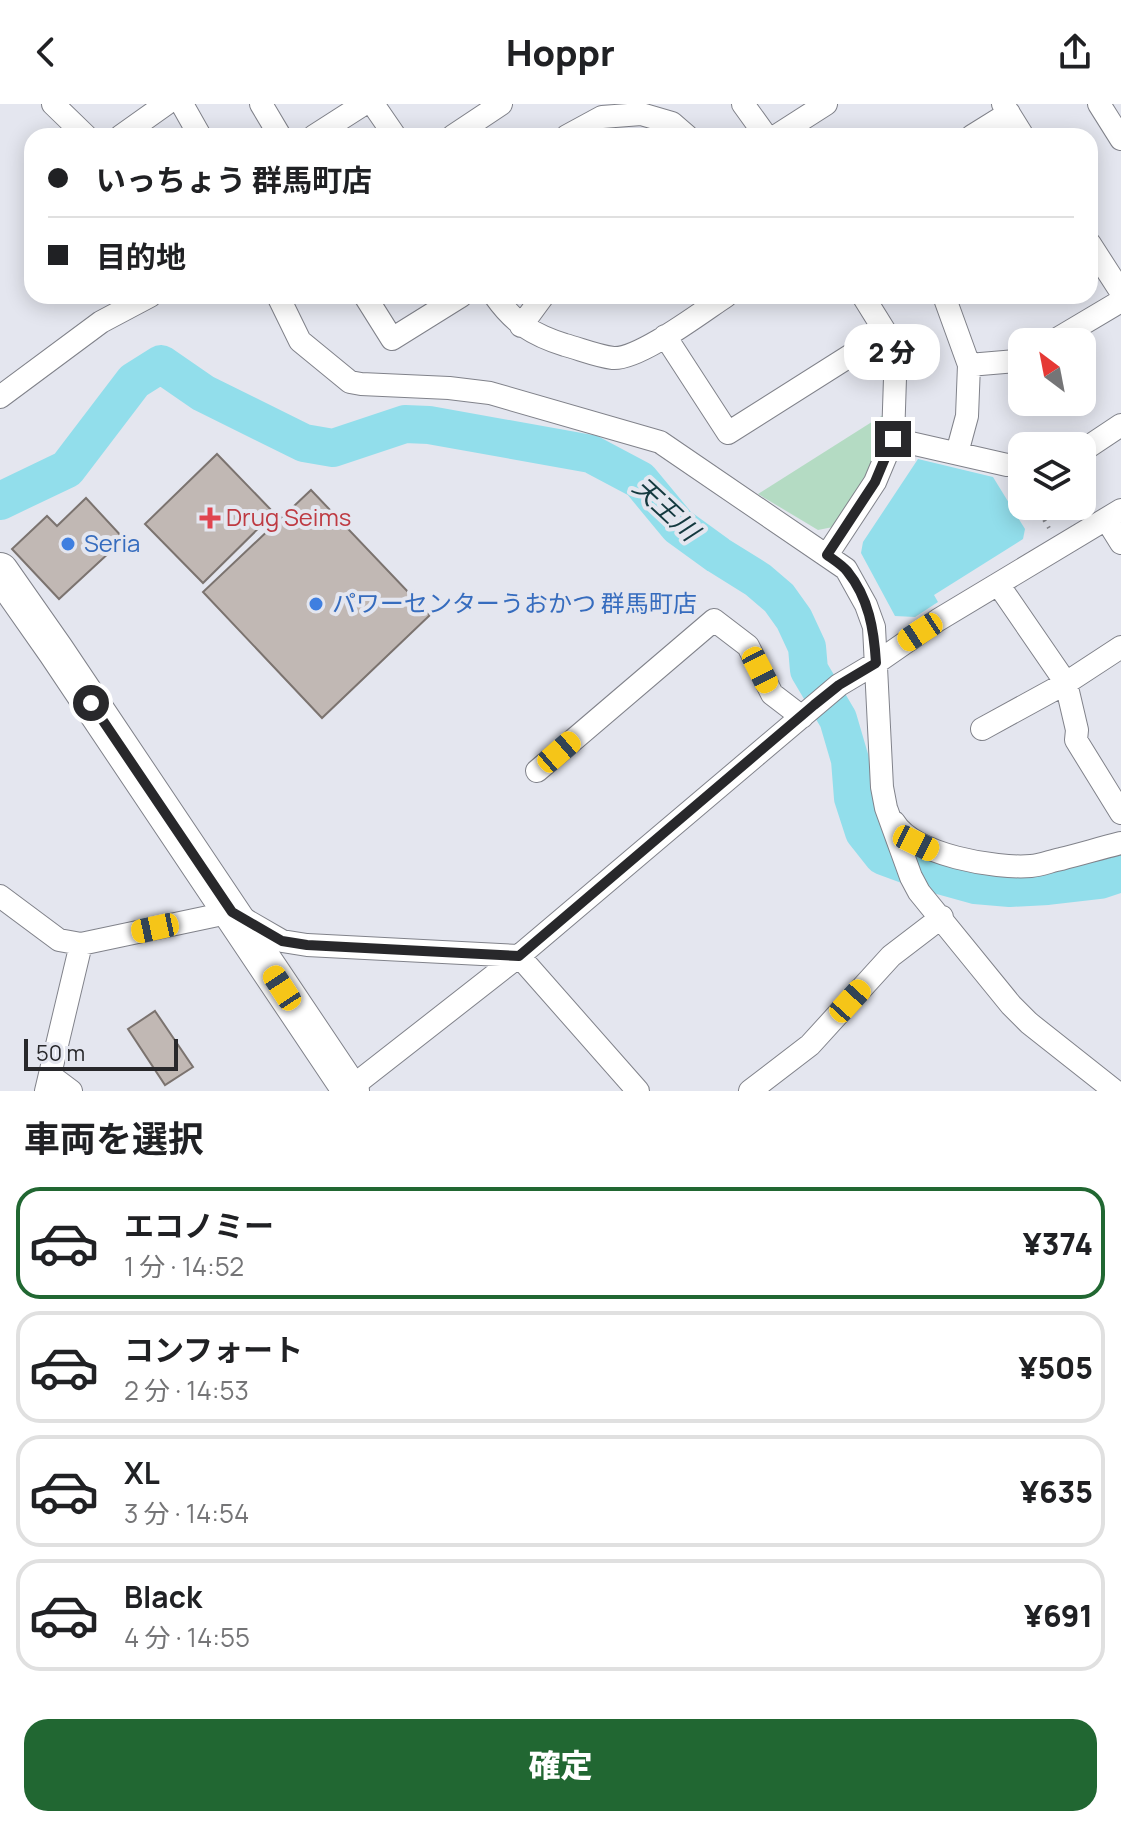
<!DOCTYPE html>
<html lang="ja">
<head>
<meta charset="utf-8">
<style>
	body { margin:0; font-family:Manrope,"Noto Sans JP",sans-serif; background:#f2f2f2; color:#202124; height:100vh; display:flex; flex-direction:column; font-size:30px; white-space:nowrap }
	* { box-sizing:border-box; margin:0 }
	p { font-size:26px; color:#757577 }
	.icon { flex:none; width:44px; height:44px; fill:none; stroke:currentColor; stroke-width:2; stroke-linecap:round; stroke-linejoin:round }
	.map { position:relative; height:987px; overflow:hidden }
	.side { display:flex; flex-direction:column; background:#fff; flex:1 }
	.side>* { flex:none }
	.hud { position:absolute; left:24px; top:24px; width:1074px; height:176px; border-radius:24px; box-shadow:0 4px 20px #0003; display:grid; align-content:center; height:176px; padding:0 24px; background:#fff }
	.needle { width:52px; rotate:328deg }
	.controls { position:absolute; left:1008px; top:224px; display:grid; gap:16px }
	.controls a { display:grid; place-items:center; width:88px; height:88px; border-radius:16px; background:#fff; box-shadow:0 4px 20px #0003; font-size:40px }
	.scale { position:absolute; left:24px; bottom:20px; width:154px; box-sizing:border-box; padding-left:8px; border:4px solid #28282b; border-top:0; font-size:22px; line-height:28px; white-space:nowrap; color:#28282b; -webkit-text-stroke:6px #e4e6ef; paint-order:stroke }
	.end { position:absolute; width:36px; height:36px; margin:-18px; border:10px solid #28282b; background:#fff; box-shadow:0 0 0 4px #fff }
	.from { border-radius:50% }
	.bubble { position:absolute; height:56px; border-radius:24px; background:#fff; box-shadow:0 4px 20px #0003; font-size:26px; font-weight:800; line-height:56px; text-align:center }
	.car { position:absolute; width:24px; height:48px; margin:-24px -12px; border-radius:10px; box-shadow:0 0 6px 2px #0007; background:linear-gradient(#f5c518 24%,#345 0 40%,#f5c518 0 76%,#345 0 86%,#f5c518 0) }
	.hud b { display:flex; align-items:center; gap:28px; height:76px; font-size:30px }
	.hud b+b { border-top:2px solid #e0e0e0 }
	.hud i { width:20px; height:20px; background:#202124 }
	ul { padding:0; list-style:none }
	li { display:flex; align-items:center; gap:24px; height:112px; margin:0 16px 12px; padding:0 8px; border:4px solid #e0e0e0; border-radius:24px }
	li div { flex:1 }
	li b { display:block; font-size:30px }
	li em { font-style:normal; font-weight:800 }
	li.on { border-color:#216732 }
	li>.icon { width:72px; height:72px; stroke-width:1.5 }
	h2 { padding:0 24px; font-size:36px; line-height:96px }
	.cta { display:flex; gap:16px; margin-top:auto; padding:16px 24px }
	.cta a { flex:1; height:92px; border-radius:24px; background:#216732; color:#fff; font-size:32px; font-weight:800; line-height:92px; text-align:center }
	header { display:flex; justify-content:space-between; align-items:center; height:104px; padding:0 24px; background:#fff; font-size:36px; font-weight:800 }
	.map>svg:first-child { display:block }
</style>
</head>
<body>
<header><svg class="icon" aria-label="back" viewBox="0 0 24 24"><path d="M15 5l-7 7 7 7"/></svg>Hoppr<svg class="icon" aria-label="share" viewBox="0 0 24 24"><path d="M12 15V3M7 8l5-5 5 5M5 13v7h14v-7"/></svg></header>
<div class="map">
<svg width="1121" height="987" viewBox="0 0 1121 987">
	<rect width="100%" height="100%" fill="#e4e6ef"/>
	<path fill="#b4dbc3" d="M886,309L888,317L872,366L833,423L818,426L758,390Z"/>
	<path fill="#92deeb" d="M918,355L993,373L1025,425L1023,435L934,491L938,498L915,513L895,512L861,449L863,438Z"/>
	<g fill="none" stroke-linecap="round" stroke-linejoin="round">
		<path stroke="#92deeb" stroke-width="38" d="M0,397L67,365L134,277L161,260L203,289L304,339L333,344L405,320L429,321L591,350L640,376L678,422L718,451L758,476L779,494L794,515L807,543L809,566L838,615L850,656L853,694L864,728L883,752L921,766L975,781L1010,784L1048,782L1100,776L1121,769"/>
	</g>
	<path fill="#c1b8b4" stroke="#7b736f" stroke-width="2" d="M217,350L274,409L203,479L145,420Z
		M311,386L430,511L322,614L203,488Z
		M86,394L124,435L59,495L12,445L47,412L57,422Z
		M155,907L193,963L165,981L128,925Z"/>
	<g fill="none" stroke-linecap="round" stroke-linejoin="round">
		<g stroke="#80828a" stroke-width="24">
			<path id="minor" d="M53,0L86,32
				M182,0L200,32
				M261,0L280,32
				M373,0L395,32
				M743,0L766,32
				M1003,0L1023,32
				M1099,0L1121,35
				M121,32L166,0
				M314,32L364,0
				M453,32L501,0
				M567,32L602,13L641,10L672,19L687,32
				M776,32L826,0
				M972,32L1009,9
				M1090,140L1121,188
				M278,192L300,237L350,278L361,280L449,284L490,289L660,338L846,465L866,501L874,523L882,683L886,704L911,773L919,788L1011,901L1029,919L1115,987
				M365,192L392,235L461,192
				M495,192C514,219 533,231 565,241C580,245 597,252 613,254C639,256 703,207 726,192
				M944,192L969,261L967,312L957,349
				M521,222L543,192
				M665,232L728,329L886,229
				M1052,238L1121,197
				M969,261L1016,257L1022,254
				M0,293L101,218L150,192
				M893,335L1007,361L1022,360
				M1082,347L1121,321
				M1106,415L1121,439
				M827,451L875,378L893,335L895,274L886,229L863,192
				M998,480L1066,579L1077,626L1076,636L1121,709
				M982,625L1066,579L1121,543
				M537,667L714,516L748,542L772,590L802,613
				M894,718C913,751 996,765 1031,762C1041,761 1051,757 1061,755C1081,750 1101,744 1121,739
				M0,792L59,836L81,840L232,808L282,837L307,841L519,852L638,987
				M51,972L71,987
				M349,985L519,852L839,581L876,559L938,516L1121,406
				M46,987L81,840
				M750,987L810,941L891,852L942,813"/>
		</g>
		<g stroke="#80828a" stroke-width="38">
			<path id="primary" d="M0,467L56,547L351,987"/>
		</g>
		<path stroke="#86878d" stroke-width="4" stroke-dasharray="2 6" stroke-linecap="butt" d="M1036,402L1049,424"/>
		<use href="#minor" stroke="#fff" stroke-width="22"/>
		<use href="#primary" stroke="#fff" stroke-width="36"/>
	</g>
	<g fill="none" stroke-linecap="round" stroke-linejoin="round">
		<path stroke="#28282b" stroke-width="10" d="M91,599L232,808L282,837L307,841L519,852L814,601L839,581L876,559C874,526 869,494 847,467C842,461 834,456 827,451L875,378L893,335"/>
	</g>
	<path fill="#e0444e" stroke="#e4e6ef" stroke-width="3" d="M206 402h8v8h8v8h-8v8h-8v-8h-8v-8h8z"/>
	<g fill="#3f7fe0" stroke="#e4e6ef" stroke-width="3">
		<circle cx="68" cy="440" r="8"/>
		<circle cx="316" cy="500" r="8"/>
	</g>
	<g text-anchor="middle" stroke-width="8" stroke-linejoin="round" paint-order="stroke">
		<g font-size="24" fill="#be3a42" stroke="#e4e6ef" text-anchor="start">
			<text x="226" y="422">Drug Seims</text>
		</g>
		<g font-size="24" fill="#366cbe" stroke="#e4e6ef" text-anchor="start">
			<text x="84" y="448">Seria</text>
			<text x="332" y="508">パワーセンターうおかつ 群馬町店</text>
		</g>
		<g font-size="26" font-style="italic" fill="#14393f" stroke="#e4e6ef">
			<text transform="translate(666 405) rotate(43)" y="9">天王川</text>
		</g>
	</g>
</svg>
<div class="controls">
<a><svg class="needle" viewBox="-14 -14 28 28"><path d="M0-13l5 13h-10z" fill="#e53935"/><path d="M0 13l5-13h-10z" fill="#757577"/></svg></a>
<a><svg class="icon" aria-label="layers" viewBox="0 0 24 24"><path d="M12 4l9 5-9 5-9-5zM3 14l9 5 9-5"/></svg></a>
</div>
<div class="scale">50 m</div>
<i class="end from" style="left:91px;top:599px"></i>
<i class="end" style="left:893px;top:335px"></i>
<div class="bubble" style="left:844px;top:220px;width:96px">2 分</div>
<i class="car" style="left:920px;top:528px;rotate:237deg"></i>
<i class="car" style="left:760px;top:566px;rotate:153deg"></i>
<i class="car" style="left:559px;top:648px;rotate:49deg"></i>
<i class="car" style="left:916px;top:739px;rotate:116deg"></i>
<i class="car" style="left:155px;top:824px;rotate:258deg"></i>
<i class="car" style="left:282px;top:884px;rotate:327deg"></i>
<i class="car" style="left:850px;top:897px;rotate:42deg"></i>
<div class="hud">
<b><i class="from"></i>いっちょう 群馬町店</b>
<b><i></i>目的地</b>
</div>
</div>
<section class="side">
<h2>車両を選択</h2>
<ul>
<li class="on"><svg class="icon" aria-label="car" viewBox="0 0 24 24"><path d="M5 17H2v-5l4-1 3-4h7l3 4 3 1v5h-3M9 17h6M6 11h13"/><circle cx="7" cy="17" r="2"/><circle cx="17" cy="17" r="2"/></svg><div><b>エコノミー</b><p>1 分 · 14:52</p></div><em>¥374</em></li>
<li><svg class="icon" aria-label="car" viewBox="0 0 24 24"><path d="M5 17H2v-5l4-1 3-4h7l3 4 3 1v5h-3M9 17h6M6 11h13"/><circle cx="7" cy="17" r="2"/><circle cx="17" cy="17" r="2"/></svg><div><b>コンフォート</b><p>2 分 · 14:53</p></div><em>¥505</em></li>
<li><svg class="icon" aria-label="car" viewBox="0 0 24 24"><path d="M5 17H2v-5l4-1 3-4h7l3 4 3 1v5h-3M9 17h6M6 11h13"/><circle cx="7" cy="17" r="2"/><circle cx="17" cy="17" r="2"/></svg><div><b>XL</b><p>3 分 · 14:54</p></div><em>¥635</em></li>
<li><svg class="icon" aria-label="car" viewBox="0 0 24 24"><path d="M5 17H2v-5l4-1 3-4h7l3 4 3 1v5h-3M9 17h6M6 11h13"/><circle cx="7" cy="17" r="2"/><circle cx="17" cy="17" r="2"/></svg><div><b>Black</b><p>4 分 · 14:55</p></div><em>¥691</em></li>
</ul>
<div class="cta"><a>確定</a></div>
</section>
</body>
</html>
